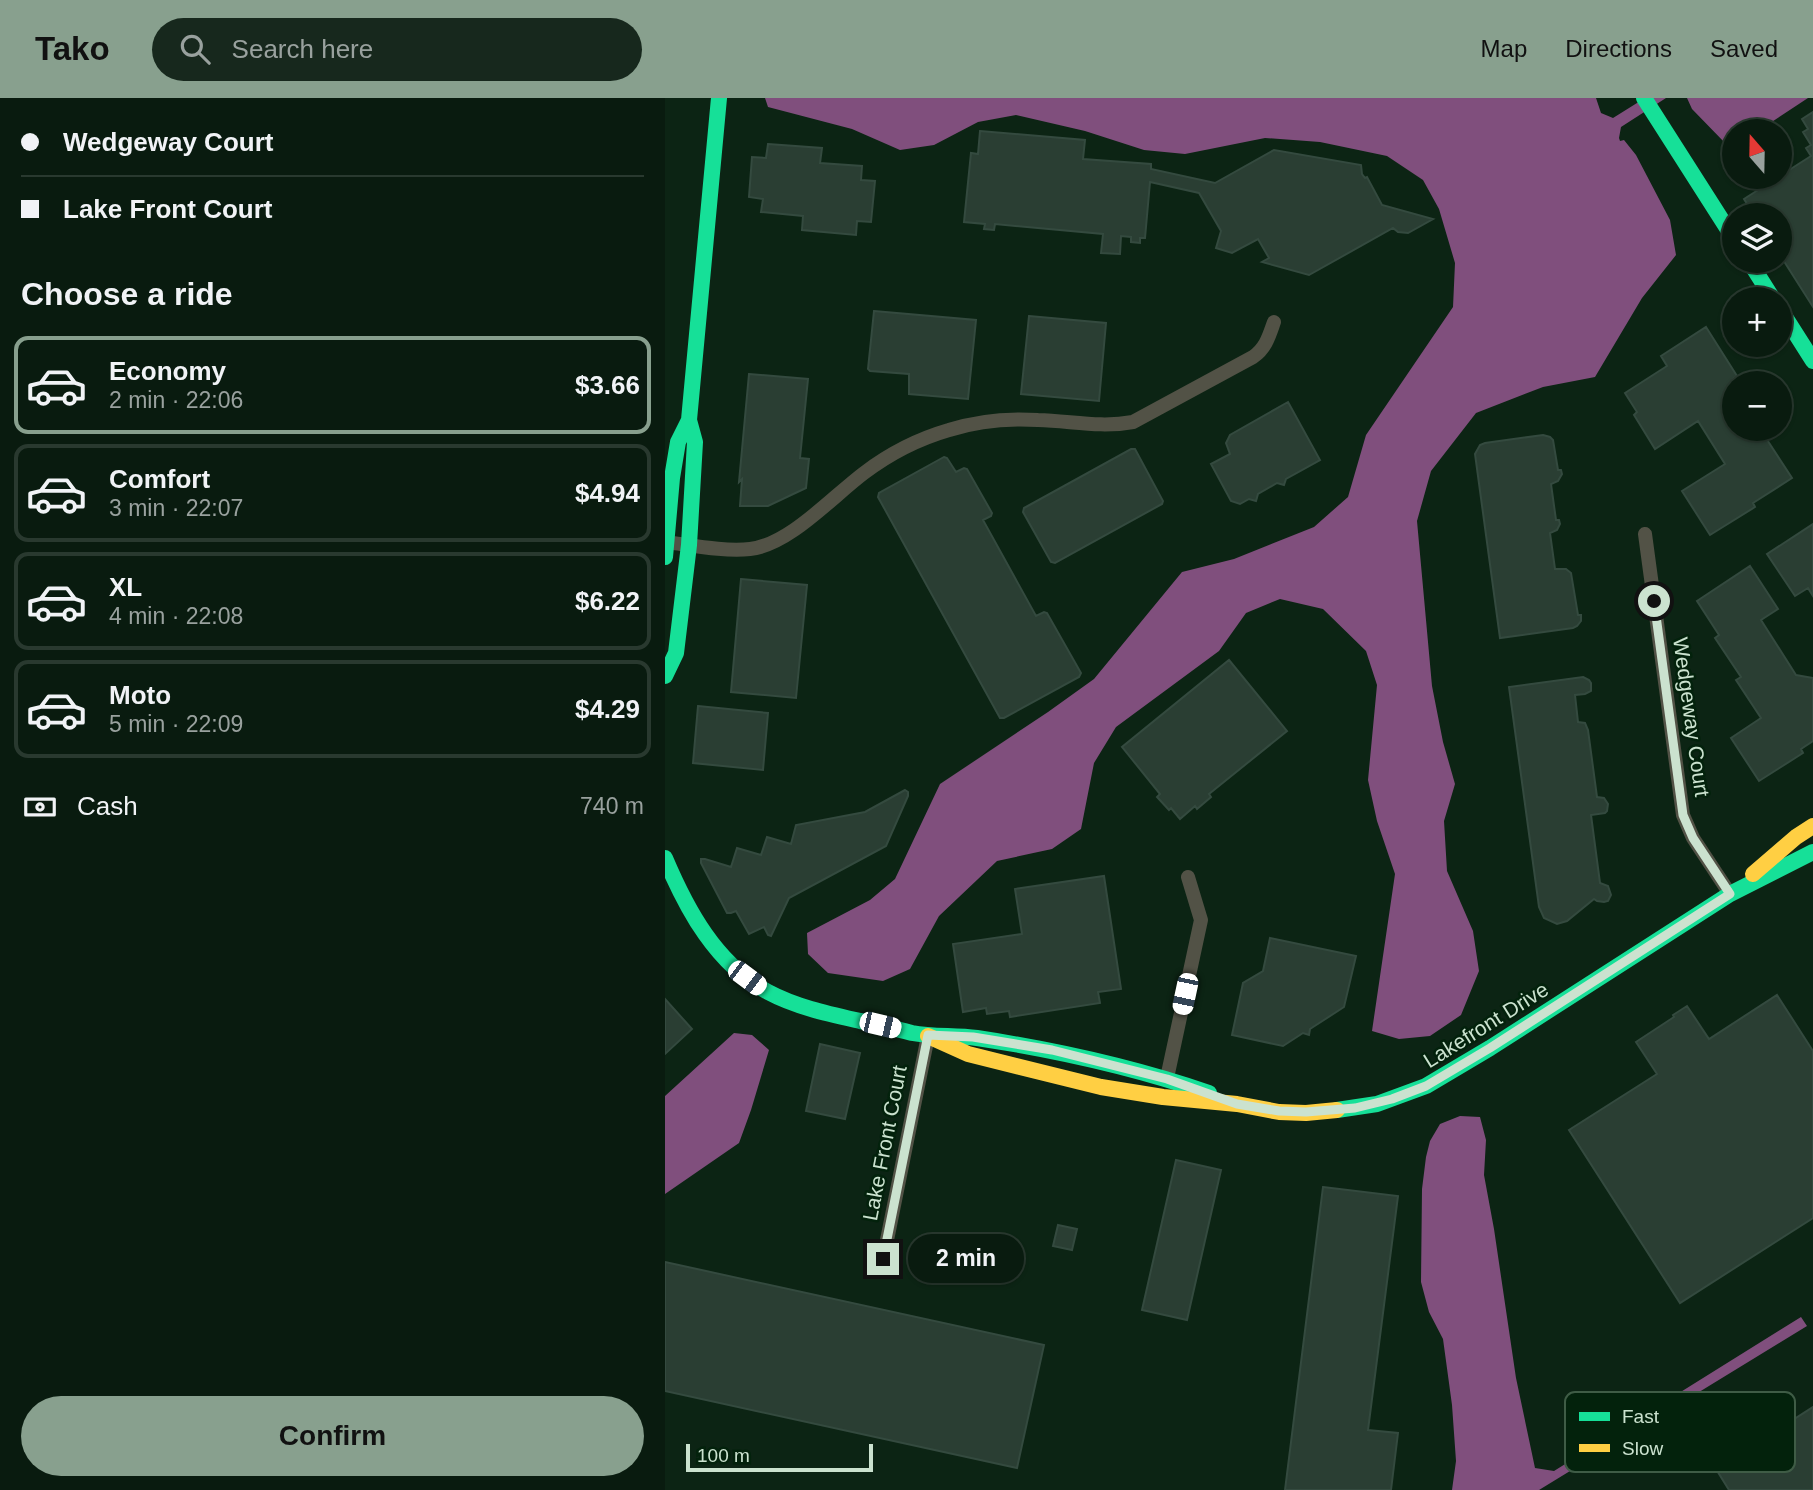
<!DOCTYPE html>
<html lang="en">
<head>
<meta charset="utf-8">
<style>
	body { margin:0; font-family:Arial,sans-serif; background:#17281d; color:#f1f3f6; height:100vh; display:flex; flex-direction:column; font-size:26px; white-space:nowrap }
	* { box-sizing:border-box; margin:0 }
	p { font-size:23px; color:#99a19e }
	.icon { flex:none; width:38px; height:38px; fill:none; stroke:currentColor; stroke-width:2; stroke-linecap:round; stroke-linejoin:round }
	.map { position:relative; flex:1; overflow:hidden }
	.drawer { display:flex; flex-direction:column; background:#091b0f; width:665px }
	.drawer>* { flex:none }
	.hud { display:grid; align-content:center; height:154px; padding:0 21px; background:#091b0f }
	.needle { width:46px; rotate:340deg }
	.tools { position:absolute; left:1057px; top:21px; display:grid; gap:14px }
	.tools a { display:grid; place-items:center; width:70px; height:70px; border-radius:50%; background:#091b0f; box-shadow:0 2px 5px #0004,0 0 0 2px #29392f; font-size:35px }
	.scale { position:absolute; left:21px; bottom:18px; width:187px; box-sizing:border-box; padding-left:7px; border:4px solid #cbe2cf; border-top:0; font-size:19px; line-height:24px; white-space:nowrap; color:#cbe2cf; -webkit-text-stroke:5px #03220c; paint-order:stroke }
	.end { position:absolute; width:32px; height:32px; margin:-16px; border:9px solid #cbe2cf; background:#111; box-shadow:0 0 0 4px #111 }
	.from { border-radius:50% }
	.bubble { position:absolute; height:49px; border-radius:24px; background:#091b0f; box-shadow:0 2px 5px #0004,0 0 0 2px #29392f; font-size:23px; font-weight:700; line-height:49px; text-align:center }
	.car { position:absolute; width:21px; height:42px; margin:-21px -10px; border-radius:9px; box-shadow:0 0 5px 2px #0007; background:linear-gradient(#fff 24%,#345 0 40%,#fff 0 76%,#345 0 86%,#fff 0) }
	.hud b { display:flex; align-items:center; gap:24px; height:66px; font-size:26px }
	.hud b+b { border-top:2px solid #29392f }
	.hud i { width:18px; height:18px; background:#f1f3f6 }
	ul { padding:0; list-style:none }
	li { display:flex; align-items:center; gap:21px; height:98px; margin:0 14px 10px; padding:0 7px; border:4px solid #29392f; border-radius:14px }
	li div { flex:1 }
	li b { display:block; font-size:26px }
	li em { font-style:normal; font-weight:700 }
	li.active { border-color:#88a08e }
	li>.icon { width:63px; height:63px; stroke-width:1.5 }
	h2 { padding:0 21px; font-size:32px; line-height:84px }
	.pay { display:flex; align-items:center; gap:18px; height:77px; padding:0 21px; font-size:26px }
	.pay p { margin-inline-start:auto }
	.action { display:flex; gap:14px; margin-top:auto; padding:14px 21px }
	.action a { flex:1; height:80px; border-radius:42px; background:#88a08e; color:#111; font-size:28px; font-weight:700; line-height:80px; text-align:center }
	header { display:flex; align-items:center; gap:42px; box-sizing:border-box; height:98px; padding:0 35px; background:#88a08e; color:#111 }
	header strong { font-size:33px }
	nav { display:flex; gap:38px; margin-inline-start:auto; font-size:24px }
	.search { width:490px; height:63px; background:#17281d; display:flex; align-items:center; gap:18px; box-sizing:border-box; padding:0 24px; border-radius:38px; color:#99a19e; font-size:26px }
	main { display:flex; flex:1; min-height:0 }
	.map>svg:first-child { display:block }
</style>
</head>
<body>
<header>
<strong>Tako</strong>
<div class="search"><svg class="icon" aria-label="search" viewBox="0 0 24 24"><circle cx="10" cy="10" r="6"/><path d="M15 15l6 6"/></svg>Search here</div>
<nav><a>Map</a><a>Directions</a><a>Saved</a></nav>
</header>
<main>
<section class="drawer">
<div class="hud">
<b><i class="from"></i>Wedgeway Court</b>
<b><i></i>Lake Front Court</b>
</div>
<h2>Choose a ride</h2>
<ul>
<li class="active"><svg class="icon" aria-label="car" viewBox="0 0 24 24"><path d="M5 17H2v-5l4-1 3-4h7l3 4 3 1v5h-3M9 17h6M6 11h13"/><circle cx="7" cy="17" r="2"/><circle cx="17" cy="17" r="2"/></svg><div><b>Economy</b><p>2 min · 22:06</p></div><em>$3.66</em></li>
<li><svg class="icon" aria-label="car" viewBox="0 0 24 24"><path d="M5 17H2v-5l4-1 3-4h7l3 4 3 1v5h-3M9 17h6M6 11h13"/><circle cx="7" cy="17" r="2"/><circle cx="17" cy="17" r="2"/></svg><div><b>Comfort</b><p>3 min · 22:07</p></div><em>$4.94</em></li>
<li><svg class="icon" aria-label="car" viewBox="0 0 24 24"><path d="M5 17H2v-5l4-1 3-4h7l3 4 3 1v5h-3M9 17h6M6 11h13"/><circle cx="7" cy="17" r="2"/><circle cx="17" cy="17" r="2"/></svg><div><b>XL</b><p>4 min · 22:08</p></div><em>$6.22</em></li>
<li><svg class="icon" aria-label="car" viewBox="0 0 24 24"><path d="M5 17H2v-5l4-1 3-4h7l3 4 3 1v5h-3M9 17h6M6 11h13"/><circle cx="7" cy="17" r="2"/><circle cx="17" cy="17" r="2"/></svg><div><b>Moto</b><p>5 min · 22:09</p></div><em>$4.29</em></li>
</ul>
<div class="pay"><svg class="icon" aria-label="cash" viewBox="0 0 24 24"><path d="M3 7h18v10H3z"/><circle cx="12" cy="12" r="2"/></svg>Cash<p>740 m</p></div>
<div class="action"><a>Confirm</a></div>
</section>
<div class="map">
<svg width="1148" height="1392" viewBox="0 0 1148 1392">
	<rect width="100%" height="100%" fill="#0c2414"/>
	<path fill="#804f7d" d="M100,0H931L936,15L948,20L980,0H1001L956,29L954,40L955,43L959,42L971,57L1005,122L1011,157L977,200L930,279L878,289L811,315L766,373L752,423L767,588L778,644L790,686L779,723L782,773L808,833L814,873L796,917L765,938L734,941L707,933L730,776L712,723L703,682L712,587L701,553L658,511L615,501L581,515L554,553L451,629L429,665L416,731L387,751L332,763L274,818L245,871L218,883L163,875L143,856L142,835L205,802L230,781L275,686L383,614L429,581L517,474L569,461L649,429L683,399L701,337L788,209L790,165L774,111L758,82L722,58L655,44L600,40L520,56L479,52L420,33L351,17L313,24L269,47L235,52L187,31L103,9Z
		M1022,0H1143L1093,33H1069V43L1061,46L1027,11Z
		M69,935L87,937L104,952L86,1012L74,1045L0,1096V998Z
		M795,1018L815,1019L821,1042L819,1077L829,1131L851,1280L870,1370L889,1373L1136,1219L1142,1228L874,1392H787L791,1363L787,1307L778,1241L764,1214L756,1184L757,1091L761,1059L765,1043L775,1026Z"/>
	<path fill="#2a3e33" stroke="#344a3f" stroke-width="2" d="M1148,14V209L1115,157V117H1089L1079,101L1146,58L1141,50L1146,47L1138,34L1143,31L1137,21Z
		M315,33L420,42L418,61L486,66V71L550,85L609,52L696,67L697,76L700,80L702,79L717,107L768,121L743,135L733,134L728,130L644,177L597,164L604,160L593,141L567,155L551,150L556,133L534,95L485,84L480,140H475V145L466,144V139L456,138L455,156L436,155L438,136L330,126L329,132L319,131L320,126L299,124L306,55L313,56Z
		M103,46L157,50L155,65L197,68L196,82L210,83L206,124L192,123L191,137L137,132L138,118L96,114L98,101L84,99L87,59L101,60Z
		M209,213L311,222L303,301L244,296V276L205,273L203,271Z
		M364,218L441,225L434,303L356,296Z
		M1041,229L1072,278L1068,281L1071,285H1069V331H1095L1127,380L1088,405L1090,409L1045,437L1017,393L1060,366L1033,323L990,351L969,317L972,314L960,295L1002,268L996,258Z
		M84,276L143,281L135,360L144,361L141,390L103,408H75L77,381L74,384Z
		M623,304L655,362L621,381L619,387L612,385L593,396L591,403L584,401L575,406L566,403L546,366L565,356L561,345L565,337Z
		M878,337L885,339L888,342L893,372H896L897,376L893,383L886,386L891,422H894L895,426L892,432L885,435L890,471H901L906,475L913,517H916V523L912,528L908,530L835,540L810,356L815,347L820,345Z
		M466,351H470L498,403L497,406L390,465L386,464L358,414L359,410Z
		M279,359L282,360L291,374L299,370L302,371L327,415L326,418L318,422L371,518L379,514L382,515L416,575L414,579L339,620H335L213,399L214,395Z
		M1148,426V498L1143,490L1130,498L1102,456Z
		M1085,468L1113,511L1096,522L1131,577L1148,580V643L1136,651L1138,655L1094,683L1066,640L1096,620L1071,582L1076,579L1050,540L1054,537L1032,503Z
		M76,481L142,487L131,600L66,594Z
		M564,562L622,633L544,696L546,699L532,711L530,708L515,721L506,710L504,712L492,699L495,696L457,649Z
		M918,579L924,582L926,585V593L920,596L910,597L913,624L920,625L923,632L932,699L939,700L943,706L942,713L940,715L926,717L935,785L943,788L946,797L943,803L939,804L932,803L929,801L902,823L892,826L879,820L874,809L844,589Z
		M33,608L103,615L98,672L28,665Z
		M240,692L243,694V698L221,748L124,800L106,838L103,837L99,829L84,836L71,813L66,815H62L36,765V761H40L66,769L72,750L96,757L102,739L126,746L131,727L200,714Z
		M439,778L456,891L433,894L435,905L345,919L344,913L322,916L321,910L298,914L288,846L357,836L350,791Z
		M605,840L691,858L679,909L645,931L644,937L638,935L618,948L567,937L578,885L598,873Z
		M1112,897L1148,953V1120L1015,1205L904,1032L992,976L971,944L1009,919L1008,917L1022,908L1044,941Z
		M0,901L27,931L0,956Z
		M155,946L195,955L180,1021L141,1013Z
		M511,1062L556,1072L522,1222L477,1212Z
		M658,1089L733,1098L703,1332L733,1335L726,1392H620Z
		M393,1127L412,1131L407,1152L388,1148Z
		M0,1164L379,1247L352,1370L0,1293Z
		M1148,1309V1392H1064L1051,1371Z"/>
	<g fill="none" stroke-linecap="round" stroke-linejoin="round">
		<path stroke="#525246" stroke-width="14" d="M980,436L1018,717L1028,740L1065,796
			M0,444C25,447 60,454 85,451C124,447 167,399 199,375C224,356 253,341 284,332C312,323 343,320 373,322C407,323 435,330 468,324L588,259C601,250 604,238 609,224
			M502,980L536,822L523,779
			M218,1162L263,938"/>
		<path stroke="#16e098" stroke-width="16" d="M979,0L1069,141
			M1084,163L1108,201
			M1115,211L1148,263
			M0,459L7,380L13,344L24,322
			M0,578L11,555L24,447L30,344L24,322L54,0
			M0,760C22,812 51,866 103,894C131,909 164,916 195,923C213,926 230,931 247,935C269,939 290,937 312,940C391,952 468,969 544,995
			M672,1012L712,1006L761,988L825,950L1065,796L1148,754"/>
		<path stroke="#ffcf43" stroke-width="16" d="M1088,776L1131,739L1148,728
			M263,938L303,956L436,989L498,999L572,1006L614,1014L641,1015L672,1012"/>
	</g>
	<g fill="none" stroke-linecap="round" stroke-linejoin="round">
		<path stroke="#cbe2cf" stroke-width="9" d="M218,1161L263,937L308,939L387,952L502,981L572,1006L614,1013L641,1014L690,1010L727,1001L761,988L825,950L1065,796L1028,740L1018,717L989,503"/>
	</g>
	<g text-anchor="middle" stroke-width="5" stroke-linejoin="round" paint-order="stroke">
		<g font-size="21" fill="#cbe2cf" stroke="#03220c">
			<text transform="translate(1026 619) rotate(82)" y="7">Wedgeway Court</text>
			<text transform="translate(821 927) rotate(-32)" y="7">Lakefront Drive</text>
			<text transform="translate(220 1045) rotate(-79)" y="7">Lake Front Court</text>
		</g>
	</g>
	<rect x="900" y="1294" width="230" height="80" rx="10" fill="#03220c" stroke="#3f5c46" stroke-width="2"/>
	<rect x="914" y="1314" width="31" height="9" fill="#16e098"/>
	<rect x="914" y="1346" width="31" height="8" fill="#ffcf43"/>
	<g font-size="19" fill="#cbe2cf">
		<text x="957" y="1325">Fast</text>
		<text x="957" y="1357">Slow</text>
	</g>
</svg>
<div class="tools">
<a><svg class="needle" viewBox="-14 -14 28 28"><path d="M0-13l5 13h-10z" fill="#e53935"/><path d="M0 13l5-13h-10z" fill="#99a19e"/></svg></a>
<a><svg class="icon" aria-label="layers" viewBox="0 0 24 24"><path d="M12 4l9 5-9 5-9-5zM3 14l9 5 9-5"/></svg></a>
<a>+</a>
<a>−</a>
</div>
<div class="scale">100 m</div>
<i class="end from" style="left:989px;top:503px"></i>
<i class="end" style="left:218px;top:1161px"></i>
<div class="bubble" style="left:243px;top:1136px;width:116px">2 min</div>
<i class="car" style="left:82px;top:880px;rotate:127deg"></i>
<i class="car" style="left:520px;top:896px;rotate:192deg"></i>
<i class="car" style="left:215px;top:927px;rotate:103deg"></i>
</div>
</main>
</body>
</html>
